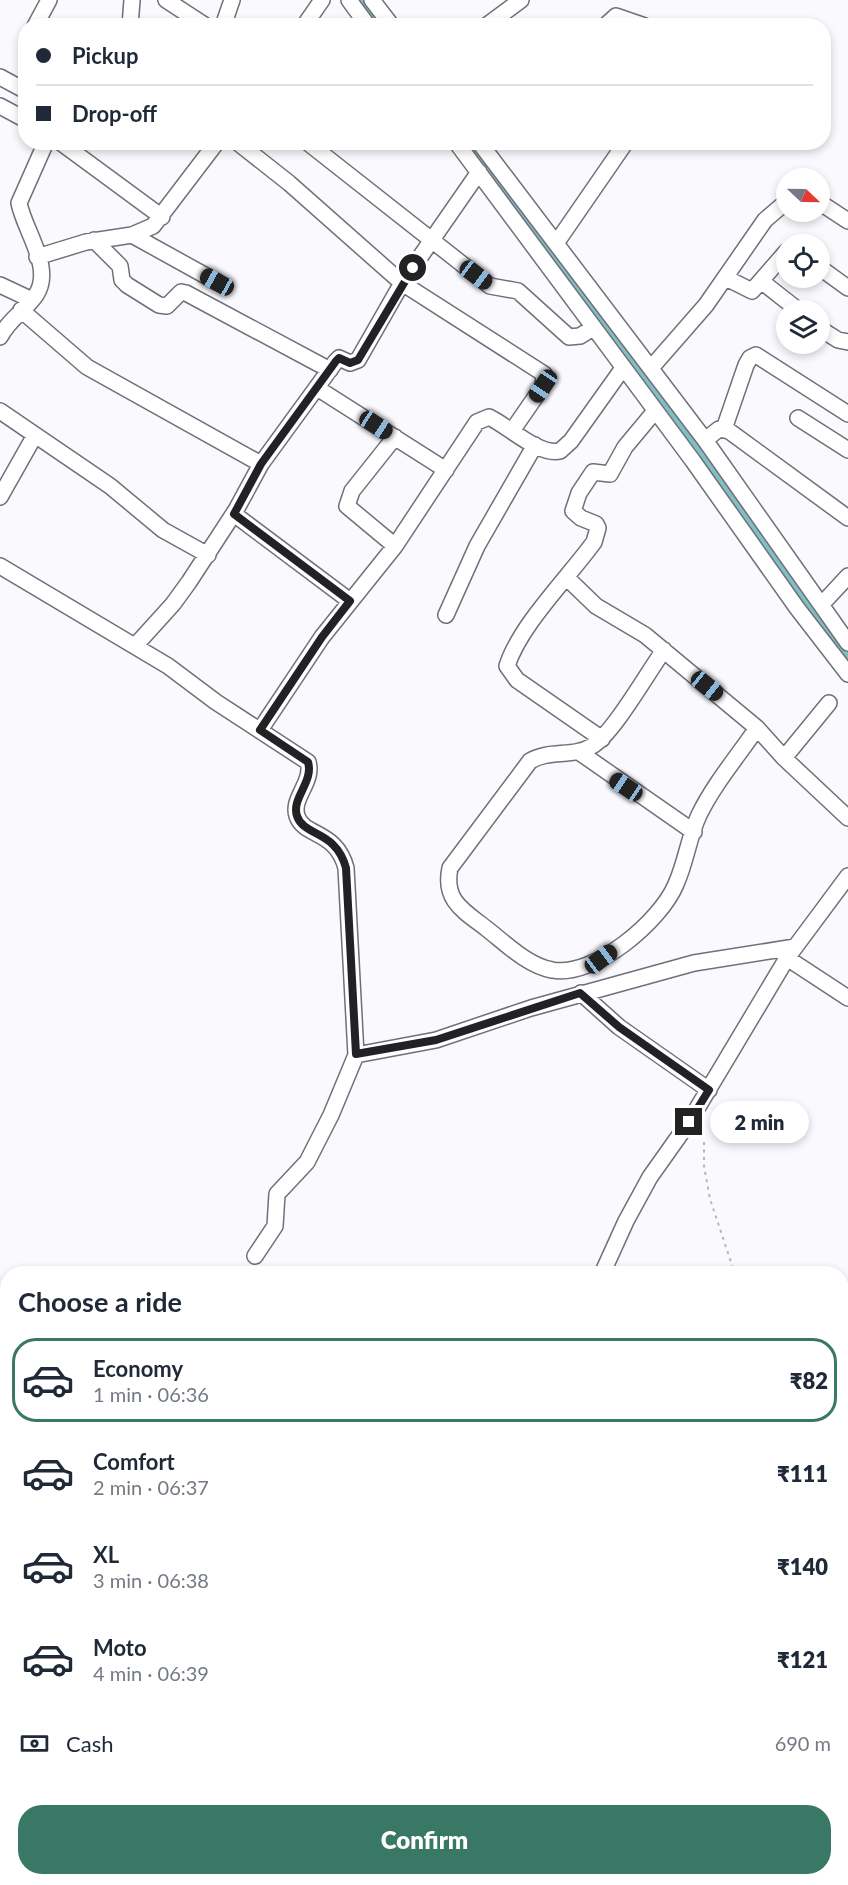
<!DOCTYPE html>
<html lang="en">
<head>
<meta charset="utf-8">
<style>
	body { margin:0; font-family:Lato,sans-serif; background:#f6f6f7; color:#1f2937; height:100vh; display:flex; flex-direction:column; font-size:22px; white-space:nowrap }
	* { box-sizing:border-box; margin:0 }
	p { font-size:20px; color:#747a83 }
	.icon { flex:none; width:33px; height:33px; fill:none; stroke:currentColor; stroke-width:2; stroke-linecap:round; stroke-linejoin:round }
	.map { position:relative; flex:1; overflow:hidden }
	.panel { position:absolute; left:0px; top:1266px; width:849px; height:620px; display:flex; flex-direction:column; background:#fff; border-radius:24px 24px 0 0; box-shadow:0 3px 9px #0003 }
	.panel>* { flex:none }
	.guide { position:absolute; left:18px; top:18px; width:813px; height:132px; border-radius:24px; box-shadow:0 3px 9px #0003; display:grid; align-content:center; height:132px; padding:0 18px; background:#fff }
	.needle { width:39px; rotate:112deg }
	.controls { position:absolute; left:776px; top:168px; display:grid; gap:12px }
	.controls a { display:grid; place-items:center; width:54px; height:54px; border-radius:50%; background:#fff; box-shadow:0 3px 9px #0003; font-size:30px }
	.end { position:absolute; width:27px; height:27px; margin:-14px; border:8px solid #222225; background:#fff; box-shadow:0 0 0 3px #fff }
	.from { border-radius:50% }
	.bubble { position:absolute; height:42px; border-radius:21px; background:#fff; box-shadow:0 3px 9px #0003; font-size:20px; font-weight:800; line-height:42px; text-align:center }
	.car { position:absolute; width:18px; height:36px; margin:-18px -9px; border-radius:8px; box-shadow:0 0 4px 2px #0007; background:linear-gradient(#222 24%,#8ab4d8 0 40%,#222 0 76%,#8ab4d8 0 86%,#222 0) }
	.guide b { display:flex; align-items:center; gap:21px; height:57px; font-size:22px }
	.guide b+b { border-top:2px solid #e0e1e3 }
	.guide i { width:15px; height:15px; background:#1f2937 }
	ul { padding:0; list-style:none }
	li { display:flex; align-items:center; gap:18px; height:84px; margin:0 12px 9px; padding:0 6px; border:3px solid transparent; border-radius:24px }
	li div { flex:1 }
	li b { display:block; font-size:22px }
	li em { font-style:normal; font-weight:800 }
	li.selected { border-color:#397865 }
	li>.icon { width:54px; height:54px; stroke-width:1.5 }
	h2 { padding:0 18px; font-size:27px; line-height:72px }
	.pay { display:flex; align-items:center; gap:15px; height:66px; padding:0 18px; font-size:22px }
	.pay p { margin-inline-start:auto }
	.cta { display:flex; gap:12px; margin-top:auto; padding:12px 18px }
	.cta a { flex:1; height:69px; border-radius:24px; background:#397865; color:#fff; font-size:24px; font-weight:800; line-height:69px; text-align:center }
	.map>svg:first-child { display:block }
</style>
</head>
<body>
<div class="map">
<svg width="848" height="1885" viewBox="0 0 848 1885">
	<rect width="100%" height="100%" fill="#faf9fe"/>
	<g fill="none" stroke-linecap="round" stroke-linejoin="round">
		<path stroke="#80bfc4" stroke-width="15" d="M359,0L378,26
			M466,142L738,505L848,659"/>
		<g stroke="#707079" stroke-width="18">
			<path id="street" d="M166,0L206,26
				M349,0L368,26
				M372,0L392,26
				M35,26L49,0
				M130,26L132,0
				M223,26L232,0
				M304,26L322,0
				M486,26L521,0
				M605,26L616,16L645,26
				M0,77L26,91
				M0,106L26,120
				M60,142L162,217
				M237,142L289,183L402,283L544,374L543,386L512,431
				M307,142L490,286L518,291L569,337L580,336L593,328
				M456,142L693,461L797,608L848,674
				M479,142L705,440L848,643
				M819,202L848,221
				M132,235L217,282
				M94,240L120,266L122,280L127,285L159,305L167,306L181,292L186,293L330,370
				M557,242L626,142
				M37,257L86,242L132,235L153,226L217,142
				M819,267L848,288
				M726,278L752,291L786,252
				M761,281L798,310
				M0,285L32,300
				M21,310L87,367L261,464
				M819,328L838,340L848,342
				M0,337C9,319 25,311 36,295C54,268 24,230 19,203L46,142
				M651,368L706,305L765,220L786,202
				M317,388L446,470
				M0,411L110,486L163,530L208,555
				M798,418L848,450
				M724,429L746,365L750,358L756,355L848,414
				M395,437L352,491L347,506L395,546
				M705,440L719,429L729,431L848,518
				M0,497L35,435
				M234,514L350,601
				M0,566L168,666L216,702L308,762C314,782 291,798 297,816C304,837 336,830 346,868L356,1055
				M568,579L596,606L645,635L757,728L784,758L848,818
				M822,604L848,576
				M446,615L477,546L535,445
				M135,646L173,604L189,582L236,510L261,464L336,361L339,358L350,363L358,360L402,283L479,172
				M664,650C648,672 613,734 592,746C573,758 550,749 530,761L450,868C443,901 464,911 487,929C505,943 528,966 552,970C594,978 661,921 676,884C686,862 689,836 699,815C714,784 738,756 757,728
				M260,730L322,637L395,546L477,422L489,417C508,426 539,456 560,451L571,441L623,368
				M602,739L517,680L507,666C520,625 568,578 594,542L598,528L596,524L581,518L573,511L579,493L593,472L610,474L625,447L655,411
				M579,752L694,832
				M784,758L829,703
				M787,958L848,998
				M581,993L619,1027L709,1090
				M255,1256L275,1226L277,1194L307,1162L331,1115L356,1055L436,1040L531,1008L694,963L795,947
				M602,1274L626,1221L650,1177L689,1122L787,958L848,876
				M0,1632L8,1640
				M0,1757L8,1748"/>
		</g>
		<path stroke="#b6b5b9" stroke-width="2" stroke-dasharray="3 4.5" stroke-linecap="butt" d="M704,1127V1166L710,1199L735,1274
			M842,1454L848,1469"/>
		<use href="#street" stroke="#fff" stroke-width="15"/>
	</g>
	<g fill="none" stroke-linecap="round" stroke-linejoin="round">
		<path stroke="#222225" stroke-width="8" d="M413,268L358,360L350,363L339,358L336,361L261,464L234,514L350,601L322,637L260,730L308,762C314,782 291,798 297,816C304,837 336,830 346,868L356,1054L436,1040L580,993L619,1027L709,1090L689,1122"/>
	</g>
</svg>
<div class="controls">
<a><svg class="needle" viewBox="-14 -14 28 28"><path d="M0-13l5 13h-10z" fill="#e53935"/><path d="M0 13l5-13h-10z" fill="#747a83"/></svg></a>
<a><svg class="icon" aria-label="locate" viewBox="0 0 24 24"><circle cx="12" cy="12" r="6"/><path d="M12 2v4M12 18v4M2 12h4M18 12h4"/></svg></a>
<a><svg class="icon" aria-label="layers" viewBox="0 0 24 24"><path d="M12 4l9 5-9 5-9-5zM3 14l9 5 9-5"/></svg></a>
</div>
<i class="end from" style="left:413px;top:268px"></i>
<i class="end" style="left:689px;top:1122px"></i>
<div class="bubble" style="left:710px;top:1101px;width:99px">2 min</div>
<i class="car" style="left:476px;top:275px;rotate:127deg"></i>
<i class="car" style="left:217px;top:282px;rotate:299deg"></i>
<i class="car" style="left:543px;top:386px;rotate:214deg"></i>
<i class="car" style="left:376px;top:425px;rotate:123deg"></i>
<i class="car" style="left:707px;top:686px;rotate:129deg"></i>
<i class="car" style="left:626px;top:787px;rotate:304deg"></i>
<i class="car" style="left:601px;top:959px;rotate:53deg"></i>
<div class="guide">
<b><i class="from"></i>Pickup</b>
<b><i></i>Drop-off</b>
</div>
<section class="panel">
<h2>Choose a ride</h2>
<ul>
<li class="selected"><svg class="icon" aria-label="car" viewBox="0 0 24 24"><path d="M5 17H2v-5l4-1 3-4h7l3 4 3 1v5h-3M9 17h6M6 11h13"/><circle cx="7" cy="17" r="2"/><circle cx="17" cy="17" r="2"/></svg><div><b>Economy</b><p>1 min · 06:36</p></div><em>₹82</em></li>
<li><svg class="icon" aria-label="car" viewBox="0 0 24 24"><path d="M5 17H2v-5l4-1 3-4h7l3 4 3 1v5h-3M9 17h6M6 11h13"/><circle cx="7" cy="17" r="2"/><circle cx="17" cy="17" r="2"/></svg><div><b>Comfort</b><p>2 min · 06:37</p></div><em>₹111</em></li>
<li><svg class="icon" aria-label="car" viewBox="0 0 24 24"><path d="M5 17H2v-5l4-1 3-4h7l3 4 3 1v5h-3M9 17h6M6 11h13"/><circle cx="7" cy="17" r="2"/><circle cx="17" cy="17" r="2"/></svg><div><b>XL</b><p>3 min · 06:38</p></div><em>₹140</em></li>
<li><svg class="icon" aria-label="car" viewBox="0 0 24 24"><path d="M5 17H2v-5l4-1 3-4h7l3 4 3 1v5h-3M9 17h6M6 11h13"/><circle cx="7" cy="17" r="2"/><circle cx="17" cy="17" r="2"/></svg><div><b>Moto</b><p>4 min · 06:39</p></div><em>₹121</em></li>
</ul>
<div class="pay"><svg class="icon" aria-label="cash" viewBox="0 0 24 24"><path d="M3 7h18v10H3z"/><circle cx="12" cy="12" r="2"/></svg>Cash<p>690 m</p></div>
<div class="cta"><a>Confirm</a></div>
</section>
</div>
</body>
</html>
